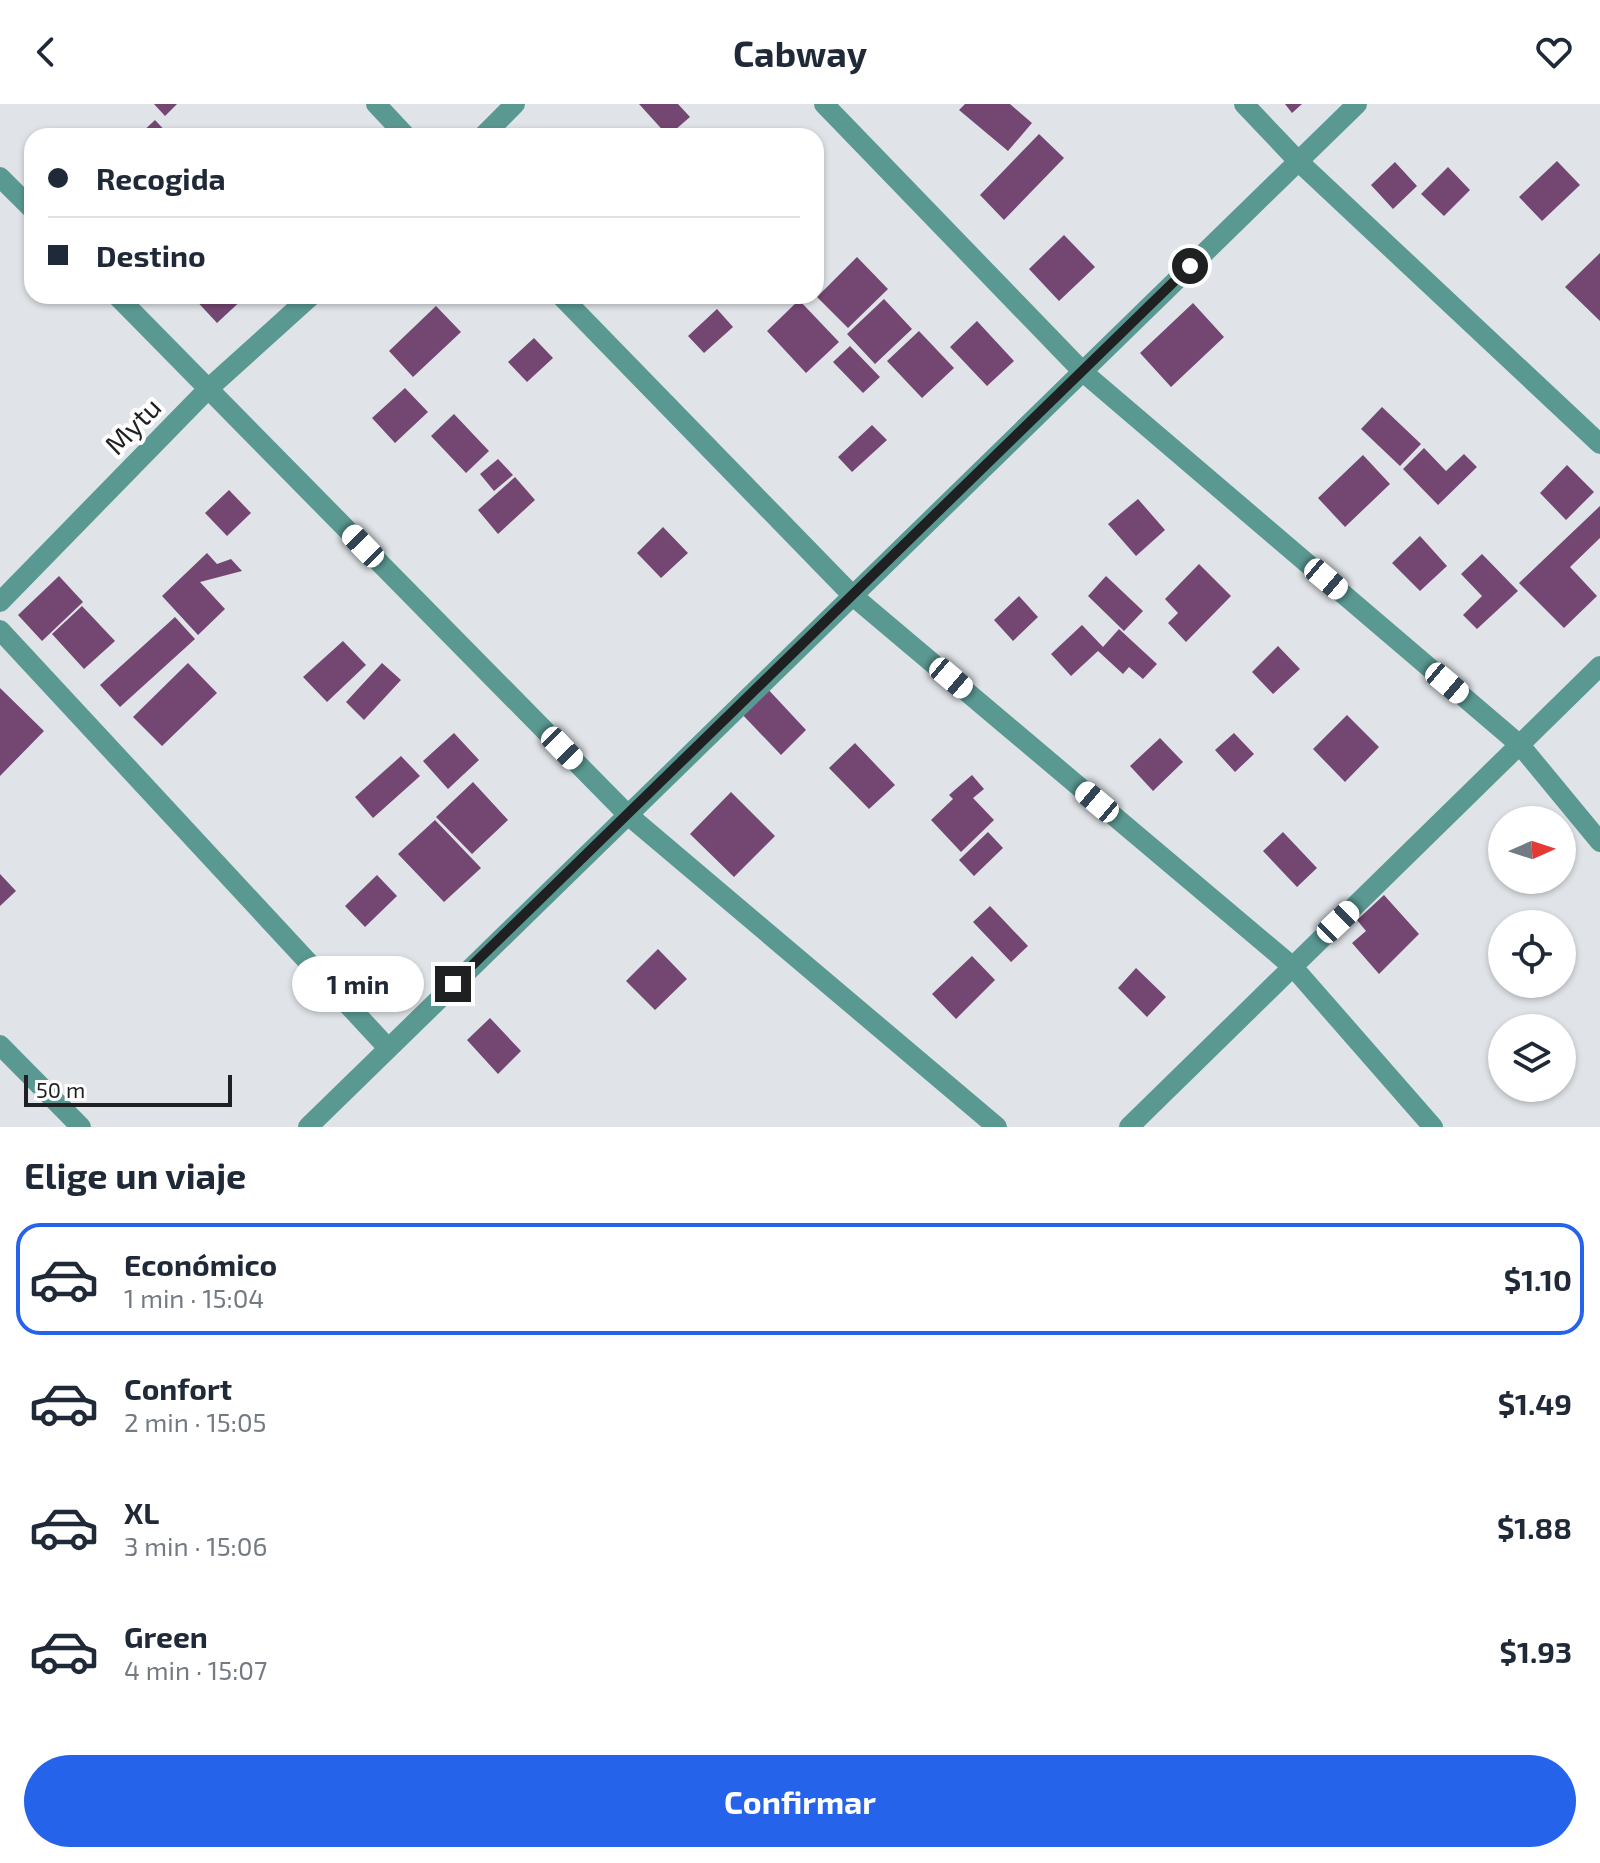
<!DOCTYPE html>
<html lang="es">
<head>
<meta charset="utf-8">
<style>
	body { margin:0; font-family:"Exo 2",sans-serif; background:#f2f2f3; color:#1f2937; height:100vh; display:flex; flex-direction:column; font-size:30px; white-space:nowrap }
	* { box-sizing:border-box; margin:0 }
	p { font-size:26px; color:#747a83 }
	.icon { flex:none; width:44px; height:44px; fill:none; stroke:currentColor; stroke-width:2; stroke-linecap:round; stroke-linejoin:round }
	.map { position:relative; height:1023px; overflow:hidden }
	.details { display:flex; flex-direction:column; background:#fff; flex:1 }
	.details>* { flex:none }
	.banner { position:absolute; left:24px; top:24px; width:800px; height:176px; border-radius:24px; box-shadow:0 2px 6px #0004; display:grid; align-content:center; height:176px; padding:0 24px; background:#fff }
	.needle { width:52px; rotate:87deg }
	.tools { position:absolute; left:1488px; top:702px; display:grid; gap:16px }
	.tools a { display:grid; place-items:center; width:88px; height:88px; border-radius:50%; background:#fff; box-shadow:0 2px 6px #0004; font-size:40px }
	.scale { position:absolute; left:24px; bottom:20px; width:208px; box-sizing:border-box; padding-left:8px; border:4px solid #1f2022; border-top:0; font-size:22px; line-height:28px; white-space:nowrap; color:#1f2022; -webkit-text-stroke:6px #fff; paint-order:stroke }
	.end { position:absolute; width:36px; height:36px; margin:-18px; border:10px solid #1f2022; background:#fff; box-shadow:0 0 0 4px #fff }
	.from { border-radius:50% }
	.bubble { position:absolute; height:56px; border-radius:28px; background:#fff; box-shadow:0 2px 6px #0004; font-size:26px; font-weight:700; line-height:56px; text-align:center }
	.car { position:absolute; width:24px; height:48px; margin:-24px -12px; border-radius:10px; box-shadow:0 0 6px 2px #0007; background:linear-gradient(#fff 24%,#345 0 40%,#fff 0 76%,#345 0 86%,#fff 0) }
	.banner b { display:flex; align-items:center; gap:28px; height:76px; font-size:30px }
	.banner b+b { border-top:2px solid #e0e1e3 }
	.banner i { width:20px; height:20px; background:#1f2937 }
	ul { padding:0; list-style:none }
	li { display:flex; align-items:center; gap:24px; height:112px; margin:0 16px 12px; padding:0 8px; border:4px solid transparent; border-radius:24px }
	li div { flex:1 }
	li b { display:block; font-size:30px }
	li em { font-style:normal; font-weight:700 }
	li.selected { border-color:#2563eb }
	li>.icon { width:72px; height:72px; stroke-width:1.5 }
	h2 { padding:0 24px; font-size:36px; line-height:96px }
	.action { display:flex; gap:16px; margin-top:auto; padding:16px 24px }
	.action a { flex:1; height:92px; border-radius:48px; background:#2563eb; color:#fff; font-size:32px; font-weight:700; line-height:92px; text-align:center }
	header { display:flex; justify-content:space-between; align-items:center; height:104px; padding:0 24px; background:#fff; font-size:36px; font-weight:700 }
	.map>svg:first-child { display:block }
</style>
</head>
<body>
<header><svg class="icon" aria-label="back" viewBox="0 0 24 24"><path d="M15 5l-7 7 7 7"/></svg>Cabway<svg class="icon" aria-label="heart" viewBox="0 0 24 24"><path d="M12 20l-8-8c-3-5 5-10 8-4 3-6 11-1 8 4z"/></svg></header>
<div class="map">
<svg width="1600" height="1023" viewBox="0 0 1600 1023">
	<rect width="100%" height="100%" fill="#e0e4e8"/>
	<path fill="#744772" d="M154,0H177L165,12Z
		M639,0H678L690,13L668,32Z
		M965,0H1010L1032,19L1008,47L959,6Z
		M1285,0H1302L1292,9Z
		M155,16L170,32H138Z
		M1039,30L1064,54L1004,116L980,91Z
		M1557,57L1580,81L1542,117L1519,93Z
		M1395,58L1417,82L1393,105L1371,81Z
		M1448,63L1470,86L1444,112L1421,90Z
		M1064,131L1095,163L1059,197L1029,165Z
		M1600,149V217L1565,183Z
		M857,153L888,185L848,224L817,193Z
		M192,192H246L217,219Z
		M884,195L912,225L875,260L847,230Z
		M799,196L839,238L806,269L767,227Z
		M1193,199L1224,233L1171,283L1140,249Z
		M436,202L461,228L413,273L389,247Z
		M717,205L733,223L704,249L688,232Z
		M977,217L1014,257L987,282L950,243Z
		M919,227L954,264L922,294L887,257Z
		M534,234L553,254L527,278L508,258Z
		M850,242L880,273L863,289L833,258Z
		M405,284L428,308L395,339L372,314Z
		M1382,303L1421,340L1400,362L1361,325Z
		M454,310L489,347L466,369L431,332Z
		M872,321L887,336L852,368L838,353Z
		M1424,344L1446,367L1464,350L1477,363L1438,401L1403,365Z
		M1363,351L1390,380L1345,423L1318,394Z
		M498,355L513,371L494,387L480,370Z
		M1567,361L1594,388L1566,416L1540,389Z
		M515,373L535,396L498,430L478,406Z
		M229,386L251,409L227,432L205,409Z
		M1138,395L1165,426L1136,452L1108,420Z
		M1600,402V434L1570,463L1597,492L1564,524L1519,479Z
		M663,423L688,449L661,474L637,449Z
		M1420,432L1447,462L1420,487L1392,459Z
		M207,449L217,460L231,455L242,467L200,478L225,505L198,531L162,492Z
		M1482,450L1518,487L1477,525L1463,511L1482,492L1461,470Z
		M1199,460L1231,492L1186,538L1168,519L1178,509L1165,495Z
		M59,472L83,498L42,537L18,511Z
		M1106,472L1143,507L1124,527L1088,492Z
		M1019,492L1038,513L1013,537L994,516Z
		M82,502L115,537L84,565L52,530Z
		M175,513L195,535L120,603L100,581Z
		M1082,521L1103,543L1119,525L1157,560L1143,575L1129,563L1123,570L1098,547L1071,572L1051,550Z
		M343,537L366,561L327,598L303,573Z
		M1278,542L1300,565L1273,590L1252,568Z
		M188,559L217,589L162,642L133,613Z
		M382,559L401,576L364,616L346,598Z
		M765,582L806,626L781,651L739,607Z
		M0,584L44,627L0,672Z
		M1347,611L1379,643L1345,678L1313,645Z
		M454,629L479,656L448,685L423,657Z
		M1234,629L1254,650L1235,668L1215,646Z
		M1160,634L1183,658L1153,687L1130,662Z
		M855,639L895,681L869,705L829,664Z
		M401,652L420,672L373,714L355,693Z
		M972,671L984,685L973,694L994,716L961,748L931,716L953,695L949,691Z
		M473,678L508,716L472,750L436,713Z
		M731,688L775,732L734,773L690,730Z
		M435,716L481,764L444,798L398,750Z
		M988,728L1003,744L974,772L959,756Z
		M1283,728L1317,764L1297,783L1263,747Z
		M0,770L16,787L0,802Z
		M377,771L397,792L365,823L345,802Z
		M1384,791L1419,830L1379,870L1352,839L1366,827L1357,816Z
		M990,802L1028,842L1011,858L973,818Z
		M658,845L687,875L655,906L626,877Z
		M972,852L995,876L956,915L932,890Z
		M1136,864L1166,893L1147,913L1118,884Z
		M490,914L521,947L498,970L467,936Z"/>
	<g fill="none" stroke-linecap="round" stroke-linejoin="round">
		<path stroke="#5a9992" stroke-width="20" d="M376,0L406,32
			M824,0L1083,268L1520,641L1600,738
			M1244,0L1298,57L1600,340
			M483,32L515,0
			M0,73L32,105
			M117,192L628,711L997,1023
			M561,192L853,492L1293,863L1433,1023
			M0,498L208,285L311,192
			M0,526L387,943
			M0,941L81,1023
			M308,1023L1357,0
			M1129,1023L1600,562"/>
	</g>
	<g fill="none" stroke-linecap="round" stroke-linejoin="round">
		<path stroke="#1f2022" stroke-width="10" d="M453,880L1190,162"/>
	</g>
	<g text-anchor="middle" stroke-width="8" stroke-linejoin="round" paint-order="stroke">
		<g font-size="28" fill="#1f2022" stroke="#fff">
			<text transform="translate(133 322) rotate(-46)" y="10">Mytu</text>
		</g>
	</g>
</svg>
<div class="tools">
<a><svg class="needle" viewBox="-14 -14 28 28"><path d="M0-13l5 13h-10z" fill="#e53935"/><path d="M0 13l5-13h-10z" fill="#747a83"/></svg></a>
<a><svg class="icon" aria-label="locate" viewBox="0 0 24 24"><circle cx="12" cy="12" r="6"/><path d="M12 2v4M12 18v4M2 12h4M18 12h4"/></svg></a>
<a><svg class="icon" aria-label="layers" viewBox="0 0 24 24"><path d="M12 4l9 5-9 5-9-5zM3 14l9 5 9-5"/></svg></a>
</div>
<div class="scale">50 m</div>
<i class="end from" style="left:1190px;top:162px"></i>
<i class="end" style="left:453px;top:880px"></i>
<div class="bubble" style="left:292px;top:852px;width:132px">1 min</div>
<i class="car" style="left:363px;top:442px;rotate:316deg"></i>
<i class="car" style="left:1326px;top:475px;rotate:130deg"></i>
<i class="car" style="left:951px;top:574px;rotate:130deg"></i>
<i class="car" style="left:1447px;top:579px;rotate:130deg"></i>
<i class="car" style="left:562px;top:644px;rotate:136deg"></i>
<i class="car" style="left:1097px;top:698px;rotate:310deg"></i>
<i class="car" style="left:1338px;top:818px;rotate:46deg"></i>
<div class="banner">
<b><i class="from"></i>Recogida</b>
<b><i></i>Destino</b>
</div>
</div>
<section class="details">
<h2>Elige un viaje</h2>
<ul>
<li class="selected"><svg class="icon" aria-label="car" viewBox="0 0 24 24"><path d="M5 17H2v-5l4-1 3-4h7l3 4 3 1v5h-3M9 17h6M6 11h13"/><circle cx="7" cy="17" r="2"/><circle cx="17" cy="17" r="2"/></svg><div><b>Económico</b><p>1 min · 15:04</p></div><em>$1.10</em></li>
<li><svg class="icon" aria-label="car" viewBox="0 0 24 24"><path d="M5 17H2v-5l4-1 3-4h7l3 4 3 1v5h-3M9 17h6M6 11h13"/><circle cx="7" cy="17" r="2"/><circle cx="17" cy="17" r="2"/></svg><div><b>Confort</b><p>2 min · 15:05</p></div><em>$1.49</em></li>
<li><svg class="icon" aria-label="car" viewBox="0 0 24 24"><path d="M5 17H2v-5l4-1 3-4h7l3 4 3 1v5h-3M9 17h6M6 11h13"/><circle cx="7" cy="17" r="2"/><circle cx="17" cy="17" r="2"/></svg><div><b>XL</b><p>3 min · 15:06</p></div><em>$1.88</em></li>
<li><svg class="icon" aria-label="car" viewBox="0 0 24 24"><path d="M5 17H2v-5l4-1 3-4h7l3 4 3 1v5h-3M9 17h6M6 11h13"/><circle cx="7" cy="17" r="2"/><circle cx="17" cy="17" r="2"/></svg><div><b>Green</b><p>4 min · 15:07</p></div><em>$1.93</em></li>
</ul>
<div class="action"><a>Confirmar</a></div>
</section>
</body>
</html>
